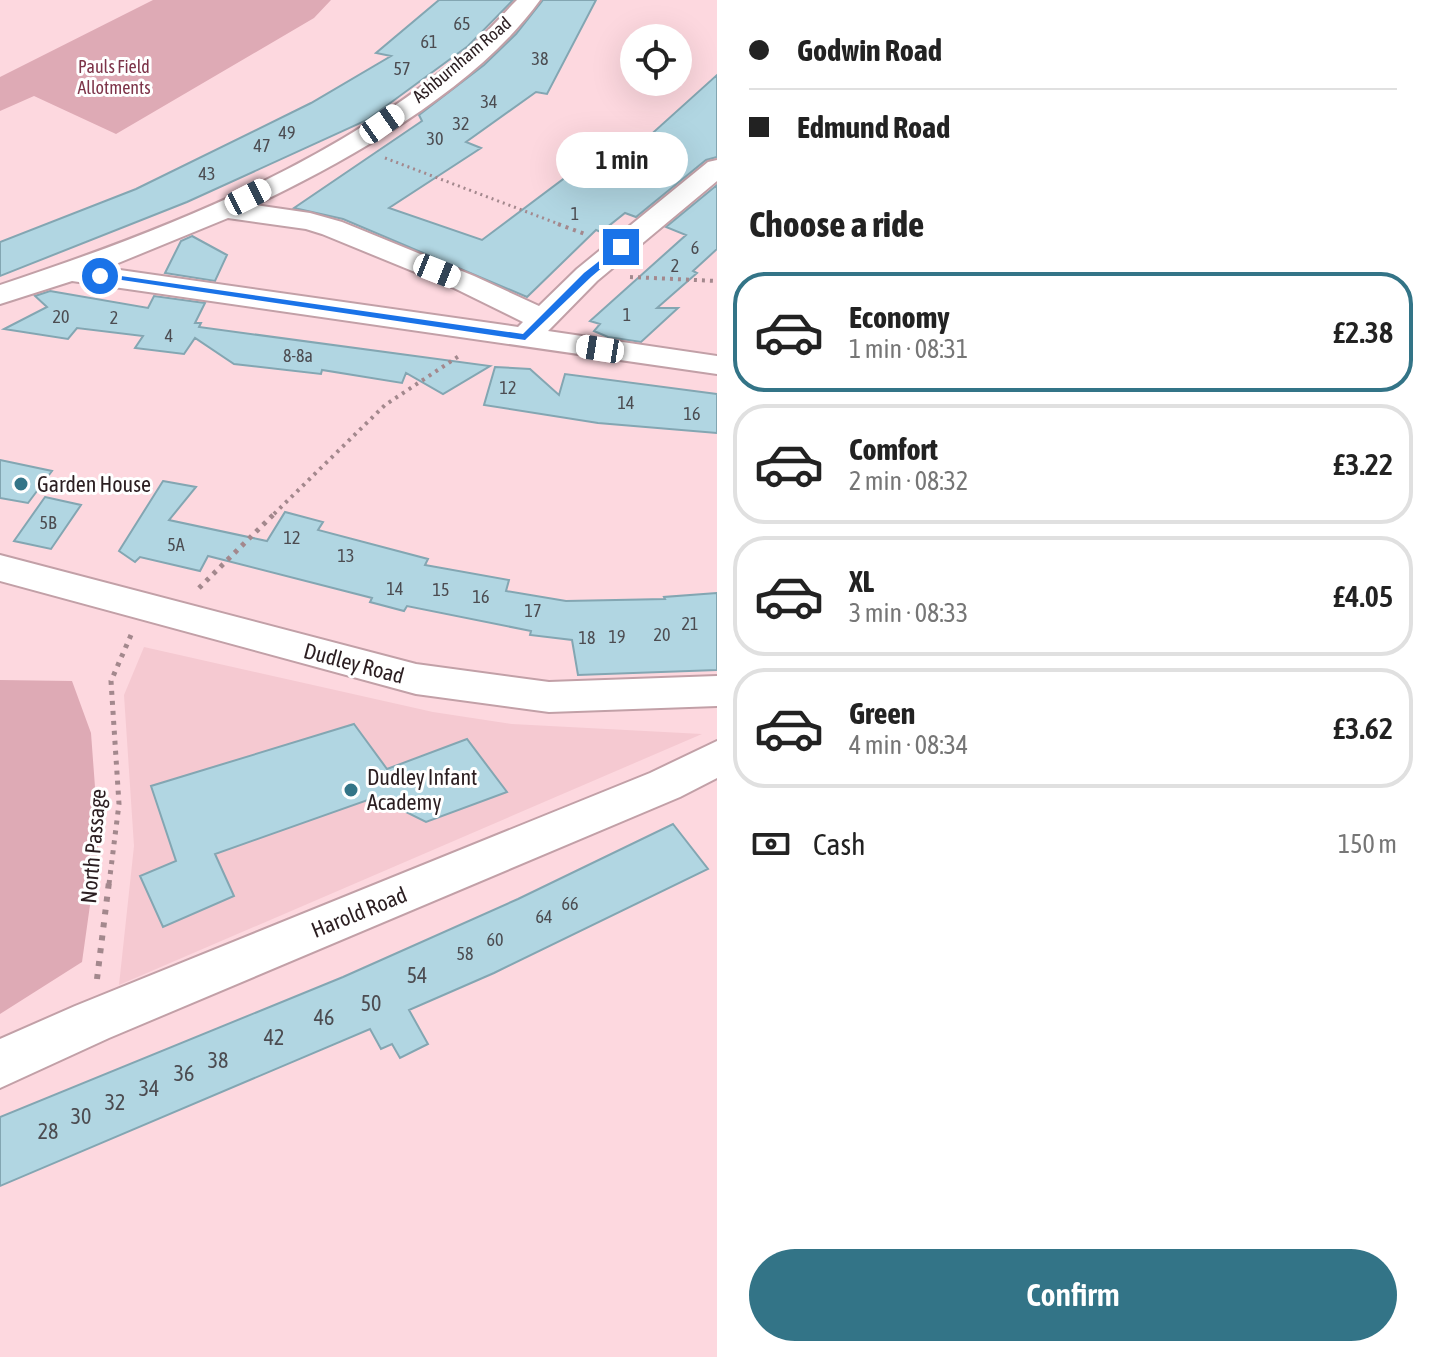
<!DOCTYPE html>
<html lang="en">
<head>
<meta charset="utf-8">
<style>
	body { margin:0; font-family:"Asap Condensed",sans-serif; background:#f2f2f2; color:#222; height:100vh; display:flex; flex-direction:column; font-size:30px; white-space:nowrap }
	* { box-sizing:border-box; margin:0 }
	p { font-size:26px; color:#767676 }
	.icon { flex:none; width:44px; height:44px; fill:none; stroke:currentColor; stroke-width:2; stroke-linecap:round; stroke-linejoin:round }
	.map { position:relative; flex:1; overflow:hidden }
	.side { display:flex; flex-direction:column; background:#fff; width:712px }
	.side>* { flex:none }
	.top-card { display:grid; align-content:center; height:176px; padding:0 32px; background:#fff }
	.controls { position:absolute; left:620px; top:24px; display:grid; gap:16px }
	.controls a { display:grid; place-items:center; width:72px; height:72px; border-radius:50%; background:#fff; box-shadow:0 8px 32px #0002; font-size:40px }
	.end { position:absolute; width:36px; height:36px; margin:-18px; border:10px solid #1a73e8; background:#fff; box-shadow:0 0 0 4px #fff }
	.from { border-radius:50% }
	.bubble { position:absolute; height:56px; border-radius:28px; background:#fff; box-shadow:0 8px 32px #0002; font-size:26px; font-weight:600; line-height:56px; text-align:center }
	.car { position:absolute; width:24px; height:48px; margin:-24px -12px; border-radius:10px; box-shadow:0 0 6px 2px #0007; background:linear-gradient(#fff 24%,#345 0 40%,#fff 0 76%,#345 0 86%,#fff 0) }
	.top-card b { display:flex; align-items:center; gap:28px; height:76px; font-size:30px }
	.top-card b+b { border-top:2px solid #e0e0e0 }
	.top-card i { width:20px; height:20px; background:#222 }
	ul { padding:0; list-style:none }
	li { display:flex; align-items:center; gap:24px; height:120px; margin:0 16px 12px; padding:0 16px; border:4px solid #e0e0e0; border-radius:32px }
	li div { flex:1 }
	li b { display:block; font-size:30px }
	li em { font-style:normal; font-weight:600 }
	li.current { border-color:#337487 }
	li>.icon { width:72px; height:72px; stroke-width:1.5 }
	h2 { padding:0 32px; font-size:36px; line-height:96px }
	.pay { display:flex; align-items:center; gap:20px; height:88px; padding:0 32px; font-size:30px }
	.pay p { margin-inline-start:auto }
	.primary-button { display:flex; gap:16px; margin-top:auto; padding:16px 32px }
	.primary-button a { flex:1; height:92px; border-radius:48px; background:#337487; color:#fff; font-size:32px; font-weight:600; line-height:92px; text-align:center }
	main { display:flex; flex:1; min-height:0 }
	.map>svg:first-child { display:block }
</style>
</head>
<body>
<main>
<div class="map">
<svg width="717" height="1357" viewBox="0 0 717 1357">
	<rect width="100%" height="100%" fill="#fdd8df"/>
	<path fill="#f5c9d1" d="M144,647L433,712L512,724L702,734L119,985L134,846L124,695Z"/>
	<path fill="#deaab5" d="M153,0H331L314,18L116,134L34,96L0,111V77Z
		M0,680L72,681L91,733L99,841L82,962L0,1014Z"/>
	<path fill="#b1d6e2" stroke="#83a6b2" stroke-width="2" d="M439,0H513L468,46L367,120L187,202L0,276V242L136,189L311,103L391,56L376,53Z
		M543,0H596L547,94L536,92L466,142L481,148L389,208L482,240L586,162L608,171L615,167L717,75V157L706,160L636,217L625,213L601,232L596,230L527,297L343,219L294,208L422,121L419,115L484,65L516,34Z
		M717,185V249L693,271L697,273L657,308H678L641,342L608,337L594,331L600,324L590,321L686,235L666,227Z
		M192,236L227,255L215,281L165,273L181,241Z
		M50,291L148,308L154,296L205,303L195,323H201L199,327L490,366L443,394L406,373L402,383L322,370L321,374L234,364L195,338L184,354L135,348L143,336L77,328L68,339L4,329L47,307L35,296Z
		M495,367L530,369L559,395L565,374L717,394V433L598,423L484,405Z
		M0,460L52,471L28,503L0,498Z
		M163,481L196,487L169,520L267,541L285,512L323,522L318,530L428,559L425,565L509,580L506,591L566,601L665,599L664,597L717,593V670L578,675L572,640L530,635L531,631L407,606L404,611L370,602L372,598L208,556L200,571L140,557L135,562L119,551Z
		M45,497L81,505L51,549L14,541Z
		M354,724L387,769L467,739L507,792L426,822L376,797L215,854L234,896L163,927L140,876L176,861L151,786Z
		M673,824L708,869L494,973L409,1010L428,1044L400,1058L392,1044L381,1049L370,1029L0,1186V1117L343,977L518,899Z"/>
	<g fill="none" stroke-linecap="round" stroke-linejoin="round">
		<g stroke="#c2a0a7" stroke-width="4">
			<path id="minor" d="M517,0H540C477,88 351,159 255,205L310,213L342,222L474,276L539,306L577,269L708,162L717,160V181L597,281L548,331L717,356V374L72,281L0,304V285C166,230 335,164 470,48C487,33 501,16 517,0ZM228,218L306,229L322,234L454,288L523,322L518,327L106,268Z
				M0,555L416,664L549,682L717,676V706L549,712L416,694L0,581Z
				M717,741V778L680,797L109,1038L0,1088V1039L75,1006L650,773Z"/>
		</g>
		<path stroke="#a3888d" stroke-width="3" stroke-dasharray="2 4" stroke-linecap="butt" d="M385,158L564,226"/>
		<path stroke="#a3888d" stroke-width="4" stroke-dasharray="3 5" stroke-linecap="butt" d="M558,224L588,235
			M630,277L717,281
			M274,514L385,405L459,356"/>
		<path stroke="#a3888d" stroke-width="5" stroke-dasharray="4 6" stroke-linecap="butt" d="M199,588L276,512
			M109,884L119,804L111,681L131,635"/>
		<path stroke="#a3888d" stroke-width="6" stroke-dasharray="5 8" stroke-linecap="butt" d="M97,979L109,882"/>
		<use href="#minor" fill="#fff" fill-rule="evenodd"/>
	</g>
	<path fill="#1a73e8" d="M621,244L624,249L591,277L525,340L95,276L100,273L523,334L584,273Z"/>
	<g fill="#337487" stroke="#fff" stroke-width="3">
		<circle cx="21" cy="484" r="8"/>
		<circle cx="351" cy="790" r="8"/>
	</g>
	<g text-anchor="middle" stroke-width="6" stroke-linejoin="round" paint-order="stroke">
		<g font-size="18" fill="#4c4c51">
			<text x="462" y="30">65</text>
			<text x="429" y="48">61</text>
			<text x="540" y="65">38</text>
			<text x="402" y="75">57</text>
			<text x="489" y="108">34</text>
			<text x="461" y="130">32</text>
			<text x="287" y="139">49</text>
			<text x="435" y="145">30</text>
			<text x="262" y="152">47</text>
			<text x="207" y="180">43</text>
			<text x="575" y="220">1</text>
			<text x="695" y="254">6</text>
			<text x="675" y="272">2</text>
			<text x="627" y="321">1</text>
			<text x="61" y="323">20</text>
			<text x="114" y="324">2</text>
			<text x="169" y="342">4</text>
			<text x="298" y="362">8-8a</text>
			<text x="508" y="394">12</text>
			<text x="626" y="409">14</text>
			<text x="692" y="420">16</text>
			<text x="48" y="529">5B</text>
			<text x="292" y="544">12</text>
			<text x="176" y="551">5A</text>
			<text x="346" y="562">13</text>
			<text x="395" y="595">14</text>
			<text x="441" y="596">15</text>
			<text x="481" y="603">16</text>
			<text x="533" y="617">17</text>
			<text x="690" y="630">21</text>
			<text x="662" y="641">20</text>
			<text x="617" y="643">19</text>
			<text x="587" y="644">18</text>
			<text x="570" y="910">66</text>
			<text x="544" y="923">64</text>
			<text x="495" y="946">60</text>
			<text x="465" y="960">58</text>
		</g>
		<g font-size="18" fill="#2b1e21" stroke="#fff">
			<text transform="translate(462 60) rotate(-40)" y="6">Ashburnham Road</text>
		</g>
		<g font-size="18" fill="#7d3449" stroke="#fff">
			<text x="114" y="73">Pauls Field<tspan x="114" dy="21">Allotments</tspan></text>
		</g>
		<g font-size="22" fill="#2b1e21" stroke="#fff" text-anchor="start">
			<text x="37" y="492">Garden House</text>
			<text x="367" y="785">Dudley Infant<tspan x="367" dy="25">Academy</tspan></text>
		</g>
		<g font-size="22" fill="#2b1e21" stroke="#fff">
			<text transform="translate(354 663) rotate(15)" y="8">Dudley Road</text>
			<text transform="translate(93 846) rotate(-85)" y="8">North Passage</text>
			<text transform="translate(359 912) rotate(-22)" y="8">Harold Road</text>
		</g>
		<g font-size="22" fill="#4c4c51">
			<text x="417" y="983">54</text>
			<text x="371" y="1011">50</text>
			<text x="324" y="1025">46</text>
			<text x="274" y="1045">42</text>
			<text x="218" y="1068">38</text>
			<text x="184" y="1081">36</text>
			<text x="149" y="1096">34</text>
			<text x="115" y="1110">32</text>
			<text x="81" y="1124">30</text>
			<text x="48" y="1139">28</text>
		</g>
	</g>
</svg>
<div class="controls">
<a><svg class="icon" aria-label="locate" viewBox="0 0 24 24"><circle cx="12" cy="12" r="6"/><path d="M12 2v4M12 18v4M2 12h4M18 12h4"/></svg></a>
</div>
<i class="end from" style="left:100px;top:276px"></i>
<i class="end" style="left:621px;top:247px"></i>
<div class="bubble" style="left:556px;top:132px;width:132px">1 min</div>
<i class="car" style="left:382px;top:124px;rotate:55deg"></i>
<i class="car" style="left:248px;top:197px;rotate:63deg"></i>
<i class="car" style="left:437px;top:271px;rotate:112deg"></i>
<i class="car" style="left:600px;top:349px;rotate:279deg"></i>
</div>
<section class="side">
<div class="top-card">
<b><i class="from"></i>Godwin Road</b>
<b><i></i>Edmund Road</b>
</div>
<h2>Choose a ride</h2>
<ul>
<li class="current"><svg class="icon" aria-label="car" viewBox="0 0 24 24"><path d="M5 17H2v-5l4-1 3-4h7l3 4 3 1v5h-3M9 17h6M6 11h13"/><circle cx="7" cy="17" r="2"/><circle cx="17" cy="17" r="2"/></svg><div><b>Economy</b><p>1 min · 08:31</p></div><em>£2.38</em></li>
<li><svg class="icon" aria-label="car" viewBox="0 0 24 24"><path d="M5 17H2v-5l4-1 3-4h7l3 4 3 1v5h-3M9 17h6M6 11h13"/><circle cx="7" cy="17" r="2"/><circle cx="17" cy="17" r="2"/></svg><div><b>Comfort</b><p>2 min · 08:32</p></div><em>£3.22</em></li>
<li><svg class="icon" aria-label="car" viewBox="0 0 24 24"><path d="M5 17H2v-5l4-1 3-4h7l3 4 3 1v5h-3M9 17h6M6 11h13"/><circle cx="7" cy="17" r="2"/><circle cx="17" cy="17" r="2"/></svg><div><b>XL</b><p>3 min · 08:33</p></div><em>£4.05</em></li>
<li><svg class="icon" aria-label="car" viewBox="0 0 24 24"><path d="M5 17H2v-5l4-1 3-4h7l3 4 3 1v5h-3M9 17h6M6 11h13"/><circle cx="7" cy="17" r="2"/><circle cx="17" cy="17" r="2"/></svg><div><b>Green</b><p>4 min · 08:34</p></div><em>£3.62</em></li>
</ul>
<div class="pay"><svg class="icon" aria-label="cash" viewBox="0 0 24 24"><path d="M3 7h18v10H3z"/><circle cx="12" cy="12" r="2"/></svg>Cash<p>150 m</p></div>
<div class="primary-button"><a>Confirm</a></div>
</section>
</main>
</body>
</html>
